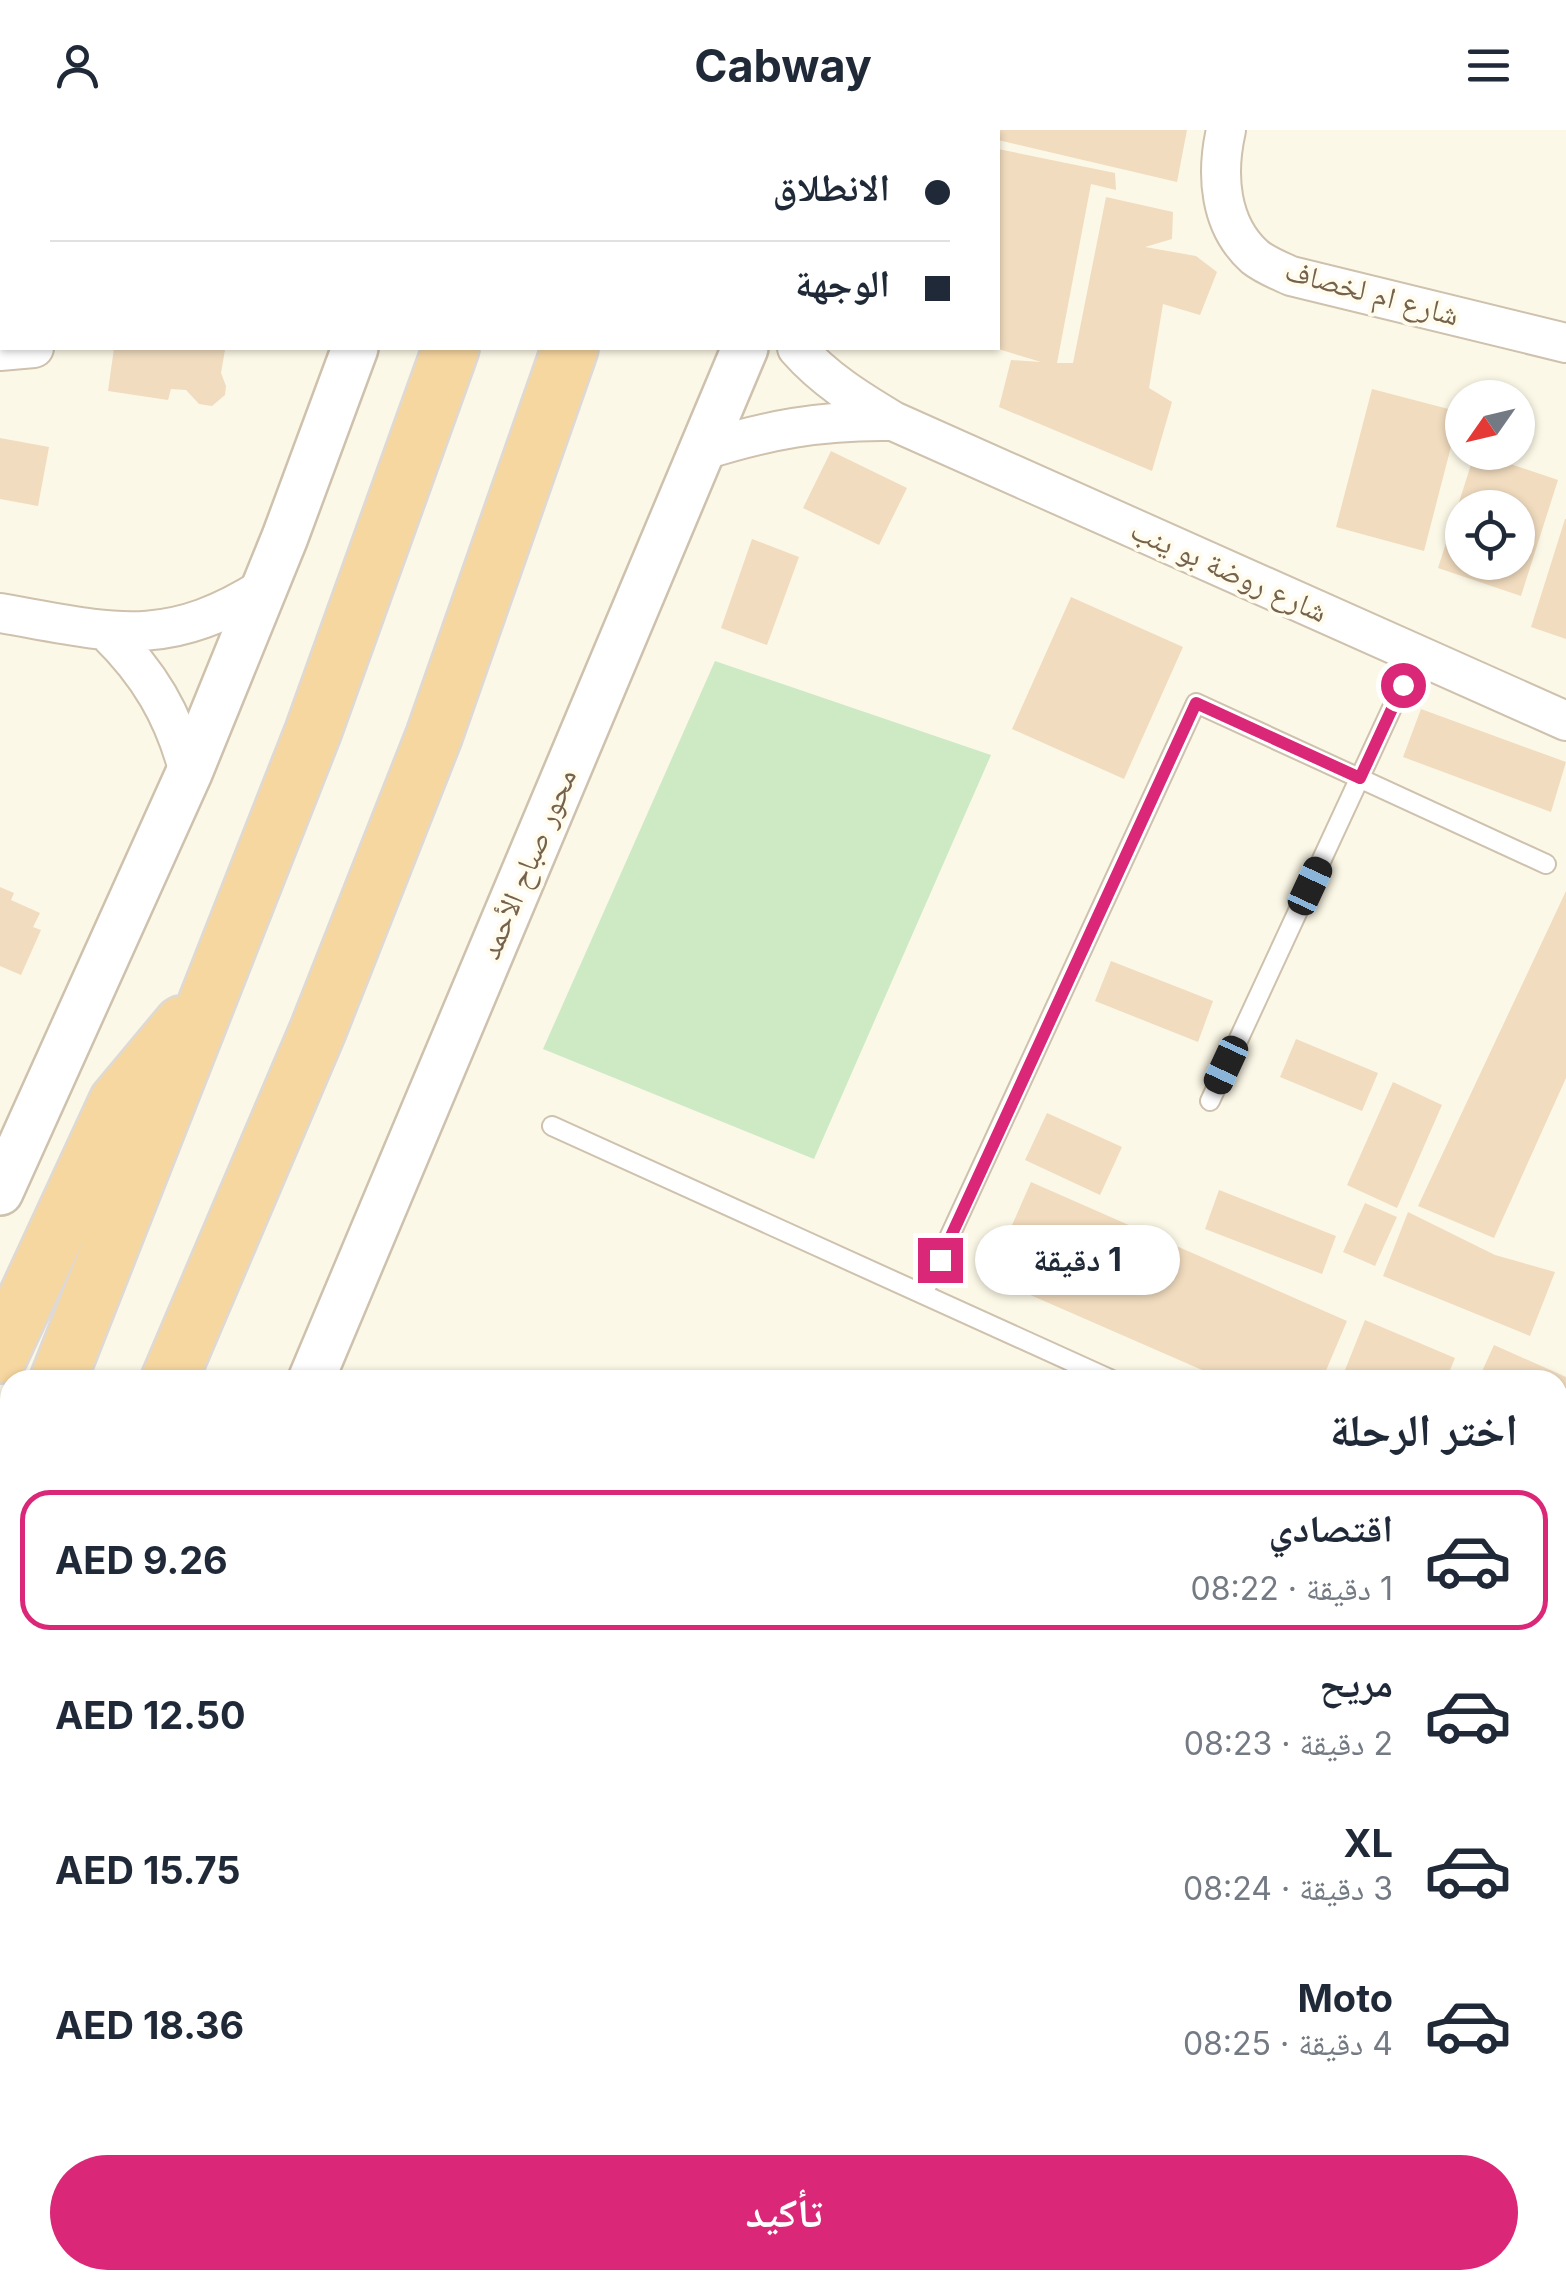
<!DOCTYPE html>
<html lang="ar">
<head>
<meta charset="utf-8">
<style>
	body { margin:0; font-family:Inter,"Noto Naskh Arabic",sans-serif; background:#f2f2f3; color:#1f2937; direction:rtl; height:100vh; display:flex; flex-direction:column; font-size:38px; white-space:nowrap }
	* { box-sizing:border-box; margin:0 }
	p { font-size:32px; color:#747a83 }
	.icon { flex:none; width:55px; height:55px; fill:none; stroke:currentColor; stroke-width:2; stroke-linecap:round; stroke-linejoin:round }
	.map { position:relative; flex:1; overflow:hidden; direction:ltr }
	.panel { position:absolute; left:0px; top:1240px; width:1568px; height:920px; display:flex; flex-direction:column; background:#fff; border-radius:30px 30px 0 0; box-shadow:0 2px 8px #0004; direction:rtl }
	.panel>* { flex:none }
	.guide { position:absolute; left:0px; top:0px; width:1000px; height:220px; box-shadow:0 2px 8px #0004; direction:rtl; display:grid; align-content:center; height:220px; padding:0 50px; background:#fff }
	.needle { width:65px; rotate:236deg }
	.buttons { position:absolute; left:1445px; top:250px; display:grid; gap:20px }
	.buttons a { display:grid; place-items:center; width:90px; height:90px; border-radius:50%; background:#fff; box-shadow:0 2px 8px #0004; font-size:50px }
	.end { position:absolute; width:45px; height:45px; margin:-22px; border:12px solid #db2777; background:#fff; box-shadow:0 0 0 5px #fff }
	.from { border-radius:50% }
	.bubble { position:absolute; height:70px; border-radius:35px; background:#fff; box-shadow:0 2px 8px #0004; font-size:32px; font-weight:700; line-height:70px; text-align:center; direction:rtl }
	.car { position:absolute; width:30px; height:60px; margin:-30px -15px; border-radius:12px; box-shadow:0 0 8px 2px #0007; background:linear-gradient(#222 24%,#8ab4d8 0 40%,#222 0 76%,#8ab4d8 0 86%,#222 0) }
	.guide b { display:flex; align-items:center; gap:35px; height:95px; font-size:38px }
	.guide b+b { border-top:2px solid #e0e1e3 }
	.guide i { width:25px; height:25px; background:#1f2937 }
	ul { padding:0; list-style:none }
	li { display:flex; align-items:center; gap:30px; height:140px; margin:0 20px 15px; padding:0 30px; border:5px solid transparent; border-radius:30px }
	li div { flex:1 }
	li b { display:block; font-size:38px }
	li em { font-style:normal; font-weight:700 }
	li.current { border-color:#db2777 }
	li>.icon { width:90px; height:90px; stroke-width:1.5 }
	h2 { padding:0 50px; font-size:45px; line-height:120px }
	.cta { display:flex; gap:20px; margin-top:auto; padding:20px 50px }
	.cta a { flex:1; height:115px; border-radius:60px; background:#db2777; color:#fff; font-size:40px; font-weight:700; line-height:115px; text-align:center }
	header { display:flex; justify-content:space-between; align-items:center; height:130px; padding:0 50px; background:#fff; font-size:45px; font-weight:700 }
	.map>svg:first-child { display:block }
</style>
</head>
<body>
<header><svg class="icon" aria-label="menu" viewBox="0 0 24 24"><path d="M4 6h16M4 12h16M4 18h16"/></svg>Cabway<svg class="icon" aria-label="person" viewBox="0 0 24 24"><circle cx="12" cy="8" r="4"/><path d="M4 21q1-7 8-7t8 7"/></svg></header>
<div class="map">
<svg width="1566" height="2160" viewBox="0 0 1566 2160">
	<rect width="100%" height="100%" fill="#fcf8e7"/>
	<path fill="#cdeac5" d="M715,531L991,625L814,1029L543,919Z"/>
	<path fill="#f1dcbf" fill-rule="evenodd" d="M998,0H1187L1177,52L998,10Z
		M998,19L1115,43L1116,60L1091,54L1057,233H1073L1106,67L1173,82L1172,109L1145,117L1196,126L1217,142L1200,185L1163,174L1149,258L1172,272L1152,341L999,277L1011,230L1041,232L998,219Z
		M114,218L225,220L221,243L226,256L225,265L212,276L199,274L186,260L171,259L168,270L108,261Z
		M1372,259L1460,282L1424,421L1336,397Z
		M0,308L49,317L38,376L0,369Z
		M831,321L907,358L879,415L803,378Z
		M1475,322L1558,350L1521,466L1438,438ZM1462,378H1518V432H1462Z
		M1565,389H1566V509L1531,497Z
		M752,409L799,427L767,515L721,498Z
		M1071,467L1183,517L1124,649L1012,599Z
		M1421,579L1566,632L1551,682L1403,627Z
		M0,757L14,763L11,770L40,783L33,797L41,800L21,845L0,836Z
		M1566,761V948L1494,1108L1418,1076Z
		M1111,831L1213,871L1198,912L1095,871Z
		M1296,909L1378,943L1362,981L1280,947Z
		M1393,952L1442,975L1397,1078L1347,1055Z
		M1047,983L1122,1017L1100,1065L1025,1030Z
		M1031,1052L1347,1191L1322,1250H1225L989,1147Z
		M1219,1060L1336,1106L1322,1144L1205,1099Z
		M1365,1073L1397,1087L1375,1136L1343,1122Z
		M1408,1082L1495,1125L1555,1142L1530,1206L1383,1146Z
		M1365,1190L1455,1228L1446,1250H1341Z
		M1494,1215L1566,1247V1408L1558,1405V1250H1478Z
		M1558,1828L1566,1832V1891L1558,1887Z
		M1558,1919L1566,1922V1981L1558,1977Z
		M35,2150H46L69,2160H31Z
		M302,2150H376L372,2160H326Z
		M488,2150H550L574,2160H484Z
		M748,2150H996L1020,2160H772Z
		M1091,2150H1195L1191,2160H1087Z
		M1281,2150H1385L1381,2160H1277Z
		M1397,2150H1501L1496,2160H1393Z"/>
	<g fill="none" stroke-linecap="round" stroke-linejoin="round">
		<g stroke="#cec1ad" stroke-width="22">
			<path id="service" d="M1210,971L1417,524
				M552,996L1112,1250
				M923,1164L1196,573L1546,734
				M1558,1459L1566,1460
				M1558,2030L1566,2034
				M1558,2084L1566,2064
				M109,2150L131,2160
				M1031,2150L1037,2160
				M1232,2160L1236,2150
				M1526,2160L1530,2150"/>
		</g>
		<g stroke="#cec1ad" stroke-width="42">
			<path id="minor" d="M1226,0C1216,44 1219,95 1255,127C1265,135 1280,141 1291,146L1566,213
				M142,2L143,0
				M797,218C824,249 858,270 893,291L1566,591
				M0,221L34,218
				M701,321C767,300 821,290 890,291
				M0,483C109,502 165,521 265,457
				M106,501C149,543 174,585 189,643"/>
		</g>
		<g stroke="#cec1ad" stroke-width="50">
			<path id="tertiary" d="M434,2L435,0
				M833,2L834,0
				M0,1062L189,643L285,407L355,218
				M311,1250L745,218
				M0,1957L10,1934"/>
		</g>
		<g stroke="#ded9d4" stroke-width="60">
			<path id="trunk" d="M527,2L528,0
				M645,2L646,0
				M0,1225L117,972L182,894
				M58,1250L313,602L451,218
				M169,1250L318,900L434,606L570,218
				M0,1396L10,1371
				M0,1639L10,1616"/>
		</g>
		<use href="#service" stroke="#fff" stroke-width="18"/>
		<use href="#minor" stroke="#fff" stroke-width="38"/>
		<use href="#tertiary" stroke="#fff" stroke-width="45"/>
		<use href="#trunk" stroke="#f7d7a0" stroke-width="55"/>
	</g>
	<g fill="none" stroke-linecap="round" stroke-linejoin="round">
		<path stroke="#db2777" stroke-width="12" d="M940,1130L1196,573L1360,648L1403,555"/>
	</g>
	<g text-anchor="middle" stroke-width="8" stroke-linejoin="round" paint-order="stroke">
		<g font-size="30" fill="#76624b" stroke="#fffbed">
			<text transform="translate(1372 163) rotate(15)" y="10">شارع ام لخصاف</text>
			<text transform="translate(1229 441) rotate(24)" y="10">شارع روضة بو ينب</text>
			<text transform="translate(528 734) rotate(-67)" y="10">محور صباح الأحمد</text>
		</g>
	</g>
</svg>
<div class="buttons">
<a><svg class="needle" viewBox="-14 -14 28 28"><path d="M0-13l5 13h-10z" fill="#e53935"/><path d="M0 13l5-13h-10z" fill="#747a83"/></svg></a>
<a><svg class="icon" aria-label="locate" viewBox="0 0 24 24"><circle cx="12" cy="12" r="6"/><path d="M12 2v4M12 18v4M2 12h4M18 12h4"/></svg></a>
</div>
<i class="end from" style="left:1403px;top:555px"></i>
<i class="end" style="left:940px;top:1130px"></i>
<div class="bubble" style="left:975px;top:1095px;width:205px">1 دقيقة</div>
<i class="car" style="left:1310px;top:756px;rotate:25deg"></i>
<i class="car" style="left:1226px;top:935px;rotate:205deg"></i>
<div class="guide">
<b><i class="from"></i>الانطلاق</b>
<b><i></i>الوجهة</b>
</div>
<section class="panel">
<h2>اختر الرحلة</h2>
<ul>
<li class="current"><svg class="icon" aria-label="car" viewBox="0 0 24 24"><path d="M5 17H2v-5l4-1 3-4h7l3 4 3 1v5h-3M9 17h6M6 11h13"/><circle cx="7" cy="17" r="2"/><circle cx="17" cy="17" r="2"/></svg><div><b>اقتصادي</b><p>1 دقيقة · 08:22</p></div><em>AED 9.26</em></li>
<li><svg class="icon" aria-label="car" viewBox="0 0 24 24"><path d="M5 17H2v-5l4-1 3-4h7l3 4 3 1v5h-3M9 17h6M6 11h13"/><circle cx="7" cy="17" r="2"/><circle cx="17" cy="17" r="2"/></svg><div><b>مريح</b><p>2 دقيقة · 08:23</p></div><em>AED 12.50</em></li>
<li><svg class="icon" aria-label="car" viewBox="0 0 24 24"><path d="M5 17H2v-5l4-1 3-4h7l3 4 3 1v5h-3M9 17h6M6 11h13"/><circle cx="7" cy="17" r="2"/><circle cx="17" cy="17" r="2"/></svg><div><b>XL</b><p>3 دقيقة · 08:24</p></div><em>AED 15.75</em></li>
<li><svg class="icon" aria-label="car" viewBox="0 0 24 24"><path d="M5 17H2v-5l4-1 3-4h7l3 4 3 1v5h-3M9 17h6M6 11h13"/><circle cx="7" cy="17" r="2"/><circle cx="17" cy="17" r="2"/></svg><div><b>Moto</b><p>4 دقيقة · 08:25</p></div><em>AED 18.36</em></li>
</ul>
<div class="cta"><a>تأكيد</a></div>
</section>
</div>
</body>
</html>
